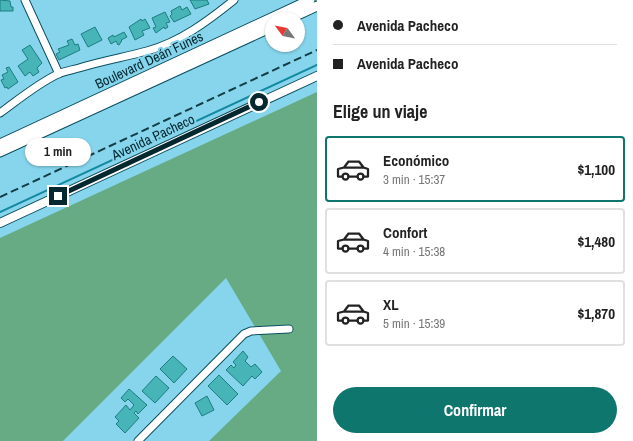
<!DOCTYPE html>
<html lang="es">
<head>
<meta charset="utf-8">
<style>
	body { margin:0; font-family:"Archivo Narrow",sans-serif; background:#f6f6f6; color:#222; height:100vh; display:flex; flex-direction:column; font-size:15px; white-space:nowrap }
	* { box-sizing:border-box; margin:0 }
	p { font-size:13px; color:#767676 }
	.icon { flex:none; width:22px; height:22px; fill:none; stroke:currentColor; stroke-width:2; stroke-linecap:round; stroke-linejoin:round }
	.map { position:relative; flex:1; overflow:hidden }
	.sheet { display:flex; flex-direction:column; background:#fff; width:316px }
	.sheet>* { flex:none }
	.top-card { display:grid; align-content:center; height:88px; padding:0 16px; background:#fff }
	.needle { width:26px; rotate:302deg }
	.controls { position:absolute; left:265px; top:12px; display:grid; gap:8px }
	.controls a { display:grid; place-items:center; width:40px; height:40px; border-radius:50%; background:#fff; box-shadow:0 1px 3px #0004; font-size:20px }
	.end { position:absolute; width:18px; height:18px; margin:-9px; border:5px solid #052830; background:#fff; box-shadow:0 0 0 2px #fff }
	.from { border-radius:50% }
	.bubble { position:absolute; height:28px; border-radius:14px; background:#fff; box-shadow:0 1px 3px #0004; font-size:13px; font-weight:700; line-height:28px; text-align:center }
	.top-card b { display:flex; align-items:center; gap:14px; height:38px; font-size:15px }
	.top-card b+b { border-top:1px solid #e0e0e0 }
	.top-card i { width:10px; height:10px; background:#222 }
	ul { padding:0; list-style:none }
	li { display:flex; align-items:center; gap:12px; height:66px; margin:0 8px 6px; padding:0 8px; border:2px solid #e0e0e0; border-radius:4px }
	li div { flex:1 }
	li b { display:block; font-size:15px }
	li em { font-style:normal; font-weight:700 }
	li.on { border-color:#0f766e }
	li>.icon { width:36px; height:36px; stroke-width:1.5 }
	h2 { padding:0 16px; font-size:18px; line-height:48px }
	.cta { display:flex; gap:8px; margin-top:auto; padding:8px 16px }
	.cta a { flex:1; height:46px; border-radius:24px; background:#0f766e; color:#fff; font-size:16px; font-weight:700; line-height:46px; text-align:center }
	main { display:flex; flex:1; min-height:0 }
	.map>svg:first-child { display:block }
</style>
</head>
<body>
<main>
<div class="map">
<svg width="317" height="441" viewBox="0 0 317 441">
	<rect width="100%" height="100%" fill="#86d5ec"/>
	<path fill="#66ab84" d="M317,92V441H209L281,371L226,278L63,441H0V238Z"/>
	<g fill="none" stroke-linecap="round" stroke-linejoin="round">
		<path stroke="#1489a2" stroke-width="2" d="M0,212L317,65"/>
	</g>
	<path fill="#47b4b8" stroke="#1d7d80" d="M0,0L10,1L11,7H13V11H0Z
		M190,0H207L209,4L195,9Z
		M180,6L182,10L187,7L191,14L174,22L170,16L172,14L171,11Z
		M165,12L170,22L166,23L168,27L165,29L164,27L156,33L153,28L156,27L152,18Z
		M141,19L142,21L145,19L150,28L142,31L144,35L135,40L129,27Z
		M95,27L102,40L88,47L81,34Z
		M124,32L127,37L121,40L122,41L120,43V44L118,45L116,41L111,44L108,38L113,35L114,37Z
		M72,39L75,45L78,44L80,50L59,60L56,54L60,52L58,49L69,45L67,41Z
		M30,45L42,63L37,68L39,72L33,76L30,72L25,76L18,66L28,59L22,50Z
		M9,67L18,82L8,89L7,87L5,88L1,80L4,79L2,75L8,72L6,68Z
		M243,351L248,357L245,361L251,367L255,364L262,372L255,379L252,376L243,386L226,370L231,365L234,368L236,365L233,362Z
		M173,356L187,369L174,383L160,369Z
		M219,375L238,394L227,405L208,386Z
		M156,376L169,388L155,403L142,391Z
		M129,389L147,405L138,414L136,411L134,413L139,418L125,433L116,424L119,421L115,417L126,405L130,410L134,405L128,399L125,402L121,398Z
		M207,396L214,410L202,416L195,403Z"/>
	<g fill="none" stroke-linecap="round" stroke-linejoin="round">
		<g stroke="#0c4f5f" stroke-width="9">
			<path id="minor" d="M25,0L59,74
				M0,113C18,100 37,84 58,74C65,71 72,70 79,68C101,61 125,57 147,51C180,42 208,21 234,0
				M138,441L244,334L251,331L289,329"/>
		</g>
		<g stroke="#0c4f5f" stroke-width="10">
			<path id="tertiary" d="M0,223L317,76"/>
		</g>
		<g stroke="#0c4f5f" stroke-width="11">
			<path id="secondary" d="M289,19L317,6
				M0,144L310,0
				M0,152L272,27"/>
		</g>
		<use href="#minor" stroke="#fff" stroke-width="7"/>
		<use href="#tertiary" stroke="#fff" stroke-width="8"/>
		<use href="#secondary" stroke="#fff" stroke-width="9"/>
		<path stroke="#143c45" stroke-width="2" stroke-dasharray="8 4" stroke-linecap="butt" d="M0,197L317,50"/>
	</g>
	<g fill="none" stroke-linecap="round" stroke-linejoin="round">
		<path stroke="#052830" stroke-width="5" d="M58,196L259,102"/>
	</g>
	<g text-anchor="middle" stroke-width="4" stroke-linejoin="round" paint-order="stroke">
		<g font-size="14" fill="#052830" stroke="#86d5ec">
			<text transform="translate(149 60) rotate(-25)" y="5">Boulevard Deán Funes</text>
			<text transform="translate(153 137) rotate(-25)" y="5">Avenida Pacheco</text>
		</g>
	</g>
</svg>
<div class="controls">
<a><svg class="needle" viewBox="-14 -14 28 28"><path d="M0-13l5 13h-10z" fill="#e53935"/><path d="M0 13l5-13h-10z" fill="#767676"/></svg></a>
</div>
<i class="end from" style="left:259px;top:102px"></i>
<i class="end" style="left:58px;top:196px"></i>
<div class="bubble" style="left:25px;top:138px;width:66px">1 min</div>
</div>
<section class="sheet">
<div class="top-card">
<b><i class="from"></i>Avenida Pacheco</b>
<b><i></i>Avenida Pacheco</b>
</div>
<h2>Elige un viaje</h2>
<ul>
<li class="on"><svg class="icon" aria-label="car" viewBox="0 0 24 24"><path d="M5 17H2v-5l4-1 3-4h7l3 4 3 1v5h-3M9 17h6M6 11h13"/><circle cx="7" cy="17" r="2"/><circle cx="17" cy="17" r="2"/></svg><div><b>Económico</b><p>3 min · 15:37</p></div><em>$1,100</em></li>
<li><svg class="icon" aria-label="car" viewBox="0 0 24 24"><path d="M5 17H2v-5l4-1 3-4h7l3 4 3 1v5h-3M9 17h6M6 11h13"/><circle cx="7" cy="17" r="2"/><circle cx="17" cy="17" r="2"/></svg><div><b>Confort</b><p>4 min · 15:38</p></div><em>$1,480</em></li>
<li><svg class="icon" aria-label="car" viewBox="0 0 24 24"><path d="M5 17H2v-5l4-1 3-4h7l3 4 3 1v5h-3M9 17h6M6 11h13"/><circle cx="7" cy="17" r="2"/><circle cx="17" cy="17" r="2"/></svg><div><b>XL</b><p>5 min · 15:39</p></div><em>$1,870</em></li>
</ul>
<div class="cta"><a>Confirmar</a></div>
</section>
</main>
</body>
</html>
